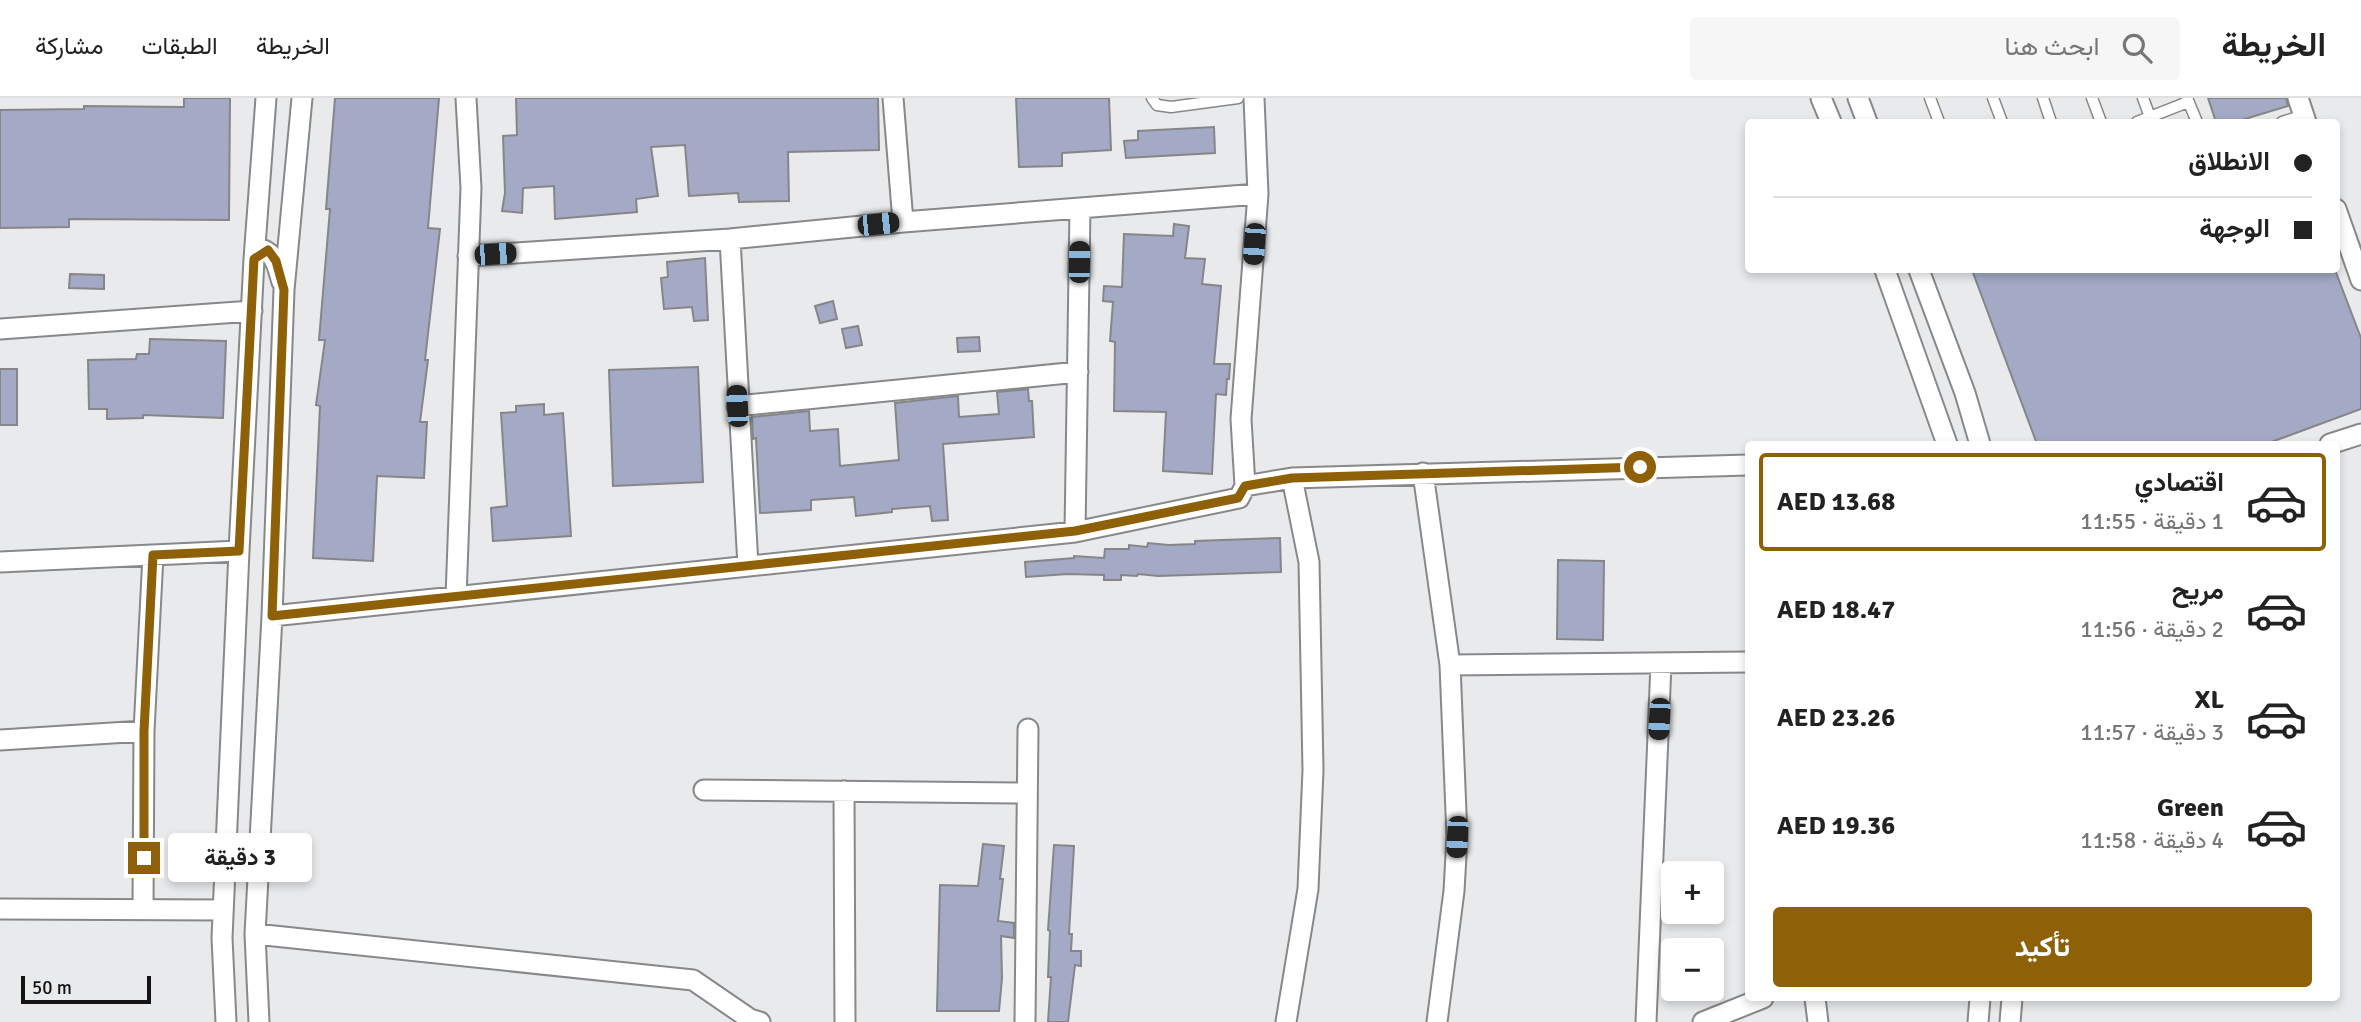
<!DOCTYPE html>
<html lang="ar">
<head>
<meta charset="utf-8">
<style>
	body { margin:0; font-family:Signika,Vazirmatn,sans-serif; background:#f6f6f6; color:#222; direction:rtl; height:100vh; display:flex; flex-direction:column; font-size:26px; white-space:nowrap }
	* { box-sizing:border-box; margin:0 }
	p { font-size:23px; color:#767676 }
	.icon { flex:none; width:38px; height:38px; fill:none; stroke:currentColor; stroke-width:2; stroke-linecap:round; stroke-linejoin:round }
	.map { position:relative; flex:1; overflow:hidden; direction:ltr }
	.drawer { position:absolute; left:1745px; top:343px; width:595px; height:560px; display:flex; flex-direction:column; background:#fff; border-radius:7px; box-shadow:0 4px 10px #0003; direction:rtl }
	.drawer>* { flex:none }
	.hud { position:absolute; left:1745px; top:21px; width:595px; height:154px; border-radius:7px; box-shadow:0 4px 10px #0003; direction:rtl; display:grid; align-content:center; height:154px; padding:0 28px; background:#fff }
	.fabs { position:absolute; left:1661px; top:763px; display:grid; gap:14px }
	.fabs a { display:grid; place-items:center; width:63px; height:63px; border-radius:7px; background:#fff; box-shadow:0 4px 10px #0003; font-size:35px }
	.scale { position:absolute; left:21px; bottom:18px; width:130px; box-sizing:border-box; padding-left:7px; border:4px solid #131314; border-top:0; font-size:19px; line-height:24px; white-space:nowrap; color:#131314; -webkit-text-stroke:5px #e9eaec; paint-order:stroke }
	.end { position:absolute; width:32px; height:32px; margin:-16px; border:9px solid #8e6109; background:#fff; box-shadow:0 0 0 4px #fff }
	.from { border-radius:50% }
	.bubble { position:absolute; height:49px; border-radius:7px; background:#fff; box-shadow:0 4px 10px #0003; font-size:23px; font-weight:700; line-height:49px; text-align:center; direction:rtl }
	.car { position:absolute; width:21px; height:42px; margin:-21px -10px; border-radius:9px; box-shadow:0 0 5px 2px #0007; background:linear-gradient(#222 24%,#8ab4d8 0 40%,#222 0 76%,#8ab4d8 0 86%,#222 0) }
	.hud b { display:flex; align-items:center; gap:24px; height:66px; font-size:26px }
	.hud b+b { border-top:2px solid #e0e0e0 }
	.hud i { width:18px; height:18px; background:#222 }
	ul { padding:12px 0 0; list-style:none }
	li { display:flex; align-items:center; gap:21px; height:98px; margin:0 14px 10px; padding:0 14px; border:4px solid transparent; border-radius:7px }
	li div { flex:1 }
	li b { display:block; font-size:26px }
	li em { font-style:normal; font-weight:700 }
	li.active { border-color:#8e6109 }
	li>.icon { width:63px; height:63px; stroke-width:1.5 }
	.cta { display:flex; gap:14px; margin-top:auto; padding:14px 28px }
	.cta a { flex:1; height:80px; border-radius:7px; background:#8e6109; color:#fff; font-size:28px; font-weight:700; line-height:80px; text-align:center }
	header { display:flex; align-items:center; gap:42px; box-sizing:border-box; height:98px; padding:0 35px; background:#fff; border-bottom:2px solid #e0e0e0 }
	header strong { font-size:33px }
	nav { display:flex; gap:38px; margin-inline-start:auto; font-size:24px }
	.search { width:490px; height:63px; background:#f6f6f6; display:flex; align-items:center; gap:18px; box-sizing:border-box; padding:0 24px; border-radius:7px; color:#767676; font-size:26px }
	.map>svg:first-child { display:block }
</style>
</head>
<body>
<header>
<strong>الخريطة</strong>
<div class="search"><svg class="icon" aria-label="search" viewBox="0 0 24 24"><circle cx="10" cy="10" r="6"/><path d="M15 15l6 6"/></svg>ابحث هنا</div>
<nav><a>الخريطة</a><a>الطبقات</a><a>مشاركة</a></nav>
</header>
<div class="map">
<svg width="2361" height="924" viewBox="0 0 2361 924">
	<rect width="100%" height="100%" fill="#e9eaec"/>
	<path fill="#a4a9c6" stroke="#868688" stroke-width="2" d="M184,0H230L229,122L69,121V129L0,130V12L84,11V8L184,9Z
		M335,0H439L428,130L440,131L425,262H428L420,324H427L424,380L377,378L373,463L313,460L320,308L316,307L325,242H319L330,111H326Z
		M516,0H878L879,52L788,54L789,103L739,104L738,95L689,98L685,47L651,49L658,98L636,101L637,114L555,121L554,88L523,90L522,115L502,113L505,95L503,38L517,37Z
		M1016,0H1109L1111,52L1062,55V68L1019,69Z
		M2208,0H2286L2288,8L2235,24H2216Z
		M1214,29L1215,55L1126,60L1124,43L1138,42V33Z
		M1174,126L1189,128L1185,160L1205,161L1202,186L1221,188L1214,266H1230L1229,281H1227L1226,297L1216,296L1212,376L1163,373L1166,314L1114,313L1115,244L1110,243L1113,204L1103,203L1104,188L1122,189L1124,136L1173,138Z
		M705,160L708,222L694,223L692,209L664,211L661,180L668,179L667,164Z
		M1972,172H2335L2361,240V311L2266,346H2037Z
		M70,176L104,177V191L69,190Z
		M833,203L837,221L820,225L815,208Z
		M858,228L862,247L846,250L842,231Z
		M979,239L980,253L958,254L957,240Z
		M150,241L226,243L223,320L143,317V320L107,321V311H89L88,262L136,261L137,256H149Z
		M698,269L703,384L613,388L609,272Z
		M0,271H17V327H0Z
		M1028,291L1029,303H1032L1034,339L943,346L948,422L932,423L930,408L892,411V414L856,418L854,399L811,402V412L760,415L756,340L753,341L752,319L809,313L810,333L838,331L840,368L899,362L895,305L958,298L959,319L999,316L997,294Z
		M544,306V317L563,315L571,438L493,443L491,410L507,408L501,315L516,314V308Z
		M1280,440L1281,474L1158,478L1138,476L1137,478L1121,477V482H1104V477L1068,476L1026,479L1025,464L1074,460V458L1104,460L1105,451H1129V447L1147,449L1148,445L1169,447L1195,446V443Z
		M1558,462L1604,463L1603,542L1557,541Z
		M983,746L1004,748L1000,781H1003L998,823L1014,825V840L1001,838L1002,880L999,913H937L940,787L978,788Z
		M1054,747L1074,748L1069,836H1072L1071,853H1081V868L1075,867L1068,924H1048L1051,879H1048L1050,833L1048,832Z"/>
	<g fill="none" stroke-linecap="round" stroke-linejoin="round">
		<g stroke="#87888a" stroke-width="13">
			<path id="lane" d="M1152,0L1157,7L1171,9L1238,0
				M1930,0L1939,24
				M1993,0L2002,24
				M2043,0L2051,24
				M2092,0L2101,24
				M2143,0L2150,19
				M2187,0L2197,24
				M2137,24L2188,4
				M2282,24L2304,17"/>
		</g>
		<g stroke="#87888a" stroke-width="23">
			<path id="street" d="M893,0L903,124
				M1821,0L1831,24
				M1858,0L1867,24
				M2298,0L2306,24
				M2336,111L2361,182
				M730,141L748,468
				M255,149C276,154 276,165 282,184
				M468,158L730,141L903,124L1258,96
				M1885,172L1947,346
				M1919,172L1965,295L1980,346
				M0,231L252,213
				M737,308L1078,274
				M2330,346L2361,336
				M1423,375L1450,567
				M1245,388L1292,380L1748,367
				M1075,434L1080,110
				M0,464L239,453
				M456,499L471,90L466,0
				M272,518L1075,434L1239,400L1245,388L1241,321L1258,96L1254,0
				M0,642L144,633
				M704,692L1027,695
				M844,693L845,924
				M0,811L223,812
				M143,811L144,633L153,457
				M255,836L693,882L750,921L760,924
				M1815,900L1818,924
				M226,924L222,840L239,453L254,161L266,0
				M259,924L255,836L272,518L284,192L302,0
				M1025,924L1028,631
				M1286,924L1308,791L1313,672L1309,464L1292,380
				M1437,924L1454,793L1457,739L1450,567L1748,564
				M1646,924L1661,566
				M1703,924L1763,900
				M1978,924L1980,900
				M2010,924L2012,900"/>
		</g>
		<use href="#lane" stroke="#fff" stroke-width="10"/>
		<use href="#street" stroke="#fff" stroke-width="19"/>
	</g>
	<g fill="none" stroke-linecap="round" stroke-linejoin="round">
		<path stroke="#8e6109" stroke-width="9" d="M144,760V633L153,457L239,453L254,161L268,152L276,163L284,192L272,518L1075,433L1238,400L1245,388L1292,380L1640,369"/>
	</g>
</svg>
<div class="fabs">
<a>+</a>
<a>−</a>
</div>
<div class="scale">50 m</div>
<i class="end from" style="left:1640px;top:369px"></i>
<i class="end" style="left:144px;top:760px"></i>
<div class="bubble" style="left:168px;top:735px;width:144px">3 دقيقة</div>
<i class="car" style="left:878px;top:126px;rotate:84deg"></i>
<i class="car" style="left:1254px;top:146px;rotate:184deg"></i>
<i class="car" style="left:495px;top:156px;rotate:86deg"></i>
<i class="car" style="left:1079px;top:164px;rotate:1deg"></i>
<i class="car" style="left:737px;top:308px;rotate:357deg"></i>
<i class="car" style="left:1659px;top:621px;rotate:183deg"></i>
<i class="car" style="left:1457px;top:739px;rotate:183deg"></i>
<div class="hud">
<b><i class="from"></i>الانطلاق</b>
<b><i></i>الوجهة</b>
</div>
<section class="drawer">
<ul>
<li class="active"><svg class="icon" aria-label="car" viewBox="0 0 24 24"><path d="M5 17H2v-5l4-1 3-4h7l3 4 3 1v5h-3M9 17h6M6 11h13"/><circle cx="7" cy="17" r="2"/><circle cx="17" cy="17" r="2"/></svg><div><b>اقتصادي</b><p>1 دقيقة · 11:55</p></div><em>AED 13.68</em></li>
<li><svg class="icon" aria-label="car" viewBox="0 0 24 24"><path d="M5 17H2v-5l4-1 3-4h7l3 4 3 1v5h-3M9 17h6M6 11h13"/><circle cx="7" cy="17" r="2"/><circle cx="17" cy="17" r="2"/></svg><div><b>مريح</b><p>2 دقيقة · 11:56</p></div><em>AED 18.47</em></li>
<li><svg class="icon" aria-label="car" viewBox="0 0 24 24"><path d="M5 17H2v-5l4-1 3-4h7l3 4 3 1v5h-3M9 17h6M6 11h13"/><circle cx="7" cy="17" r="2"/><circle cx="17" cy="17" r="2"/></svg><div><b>XL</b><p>3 دقيقة · 11:57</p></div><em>AED 23.26</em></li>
<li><svg class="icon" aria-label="car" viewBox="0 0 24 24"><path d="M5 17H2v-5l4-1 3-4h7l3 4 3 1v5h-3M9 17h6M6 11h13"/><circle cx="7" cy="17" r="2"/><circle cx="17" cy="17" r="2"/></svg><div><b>Green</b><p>4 دقيقة · 11:58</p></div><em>AED 19.36</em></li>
</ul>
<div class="cta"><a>تأكيد</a></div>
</section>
</div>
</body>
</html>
